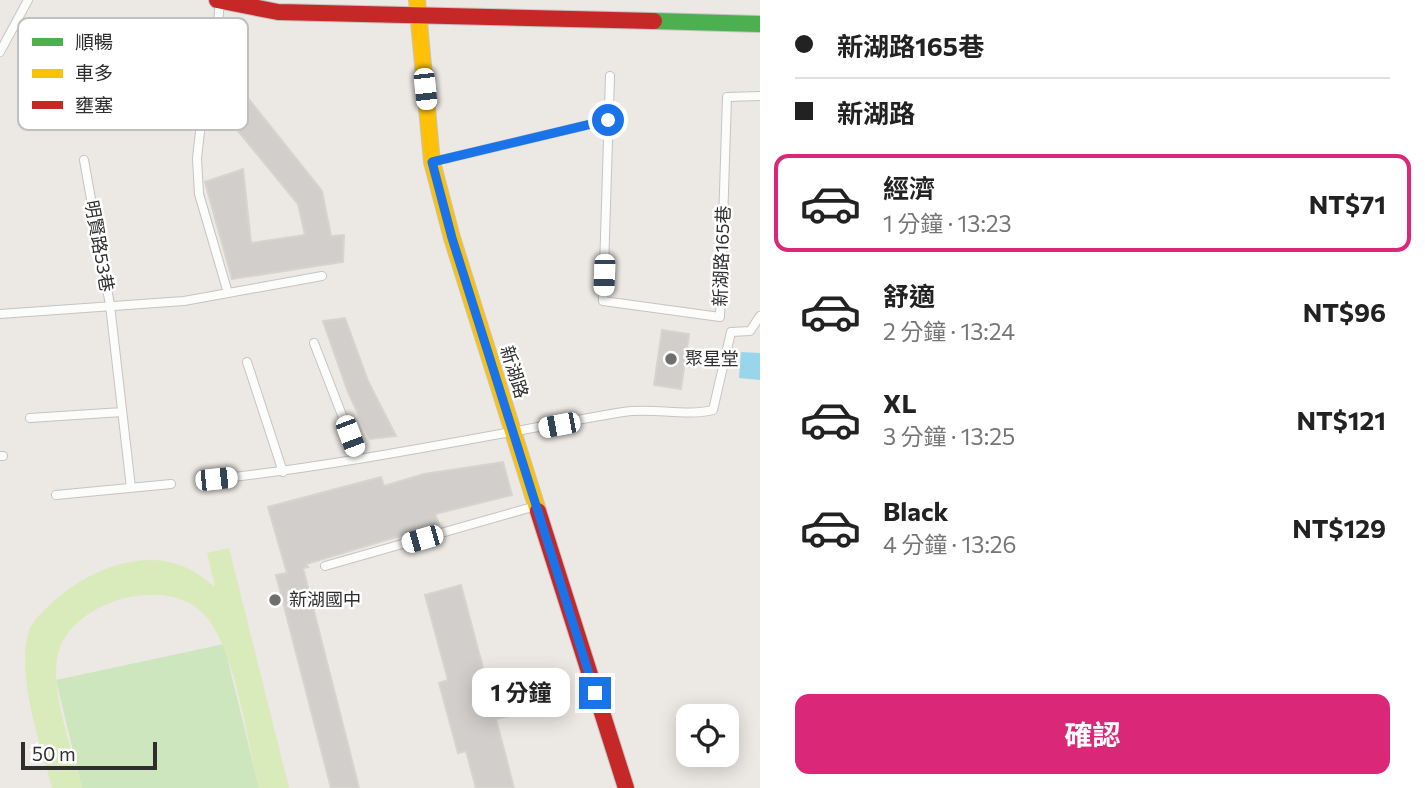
<!DOCTYPE html>
<html lang="zh-TW">
<head>
<meta charset="utf-8">
<style>
	body { margin:0; font-family:Commissioner,"Noto Sans TC",sans-serif; background:#f2f2f2; color:#222; height:100vh; display:flex; flex-direction:column; font-size:26px; white-space:nowrap }
	* { box-sizing:border-box; margin:0 }
	p { font-size:23px; color:#767676 }
	.icon { flex:none; width:38px; height:38px; fill:none; stroke:currentColor; stroke-width:2; stroke-linecap:round; stroke-linejoin:round }
	.map { position:relative; flex:1; overflow:hidden }
	.sheet { display:flex; flex-direction:column; background:#fff; width:665px }
	.sheet>* { flex:none }
	.guide { display:grid; align-content:center; height:154px; padding:0 35px; background:#fff }
	.controls { position:absolute; left:676px; top:704px; display:grid; gap:14px }
	.controls a { display:grid; place-items:center; width:63px; height:63px; border-radius:14px; background:#fff; box-shadow:0 4px 18px #0003; font-size:35px }
	.scale { position:absolute; left:21px; bottom:18px; width:136px; box-sizing:border-box; padding-left:7px; border:4px solid #2e2e2e; border-top:0; font-size:19px; line-height:24px; white-space:nowrap; color:#2e2e2e; -webkit-text-stroke:5px #fff; paint-order:stroke }
	.end { position:absolute; width:32px; height:32px; margin:-16px; border:9px solid #1a73e8; background:#fff; box-shadow:0 0 0 4px #fff }
	.from { border-radius:50% }
	.bubble { position:absolute; height:49px; border-radius:14px; background:#fff; box-shadow:0 4px 18px #0003; font-size:23px; font-weight:700; line-height:49px; text-align:center }
	.car { position:absolute; width:21px; height:42px; margin:-21px -10px; border-radius:9px; box-shadow:0 0 5px 2px #0007; background:linear-gradient(#fff 24%,#345 0 40%,#fff 0 76%,#345 0 86%,#fff 0) }
	.guide b { display:flex; align-items:center; gap:24px; height:66px; font-size:26px }
	.guide b+b { border-top:2px solid #e0e0e0 }
	.guide i { width:18px; height:18px; background:#222 }
	ul { padding:0; list-style:none }
	li { display:flex; align-items:center; gap:21px; height:98px; margin:0 14px 10px; padding:0 21px; border:4px solid transparent; border-radius:14px }
	li div { flex:1 }
	li b { display:block; font-size:26px }
	li em { font-style:normal; font-weight:700 }
	li.current { border-color:#db2777 }
	li>.icon { width:63px; height:63px; stroke-width:1.5 }
	.action { display:flex; gap:14px; margin-top:auto; padding:14px 35px }
	.action a { flex:1; height:80px; border-radius:14px; background:#db2777; color:#fff; font-size:28px; font-weight:700; line-height:80px; text-align:center }
	main { display:flex; flex:1; min-height:0 }
	.map>svg:first-child { display:block }
</style>
</head>
<body>
<main>
<div class="map">
<svg width="760" height="788" viewBox="0 0 760 788">
	<rect width="100%" height="100%" fill="#ece8e4"/>
	<path fill="#cee6be" d="M224,644L259,788H82L56,680Z"/>
	<path fill="#d9eabb" d="M229,548L289,788H259C247,740 237,659 209,620C175,573 80,597 60,647C46,683 73,751 82,788H52C41,744 15,675 29,631C33,618 54,601 65,592C98,567 147,548 189,569C198,573 207,581 215,587L207,553Z"/>
	<path fill="#99d6ec" d="M741,352L760,353V380L739,378Z"/>
	<path fill="#d1cecb" stroke="#d7d4d0" stroke-width="2" d="M240,88L322,191L331,236L344,235L343,262L232,279L205,182L243,169L251,243L305,235L298,204L215,103Z
		M345,318L368,381L396,436L370,439L348,392L323,321Z
		M662,330L689,334L681,389L654,385Z
		M503,462L512,495L435,514L439,524L306,564L308,567L303,568L359,788H331L276,575L287,573L268,507L381,477L384,486L424,474Z
		M461,585L488,687L501,684L510,716L496,719L514,788H476L466,751L458,753L439,683L448,680L425,595Z"/>
	<g fill="none" stroke-linecap="round" stroke-linejoin="round">
		<g stroke="#c5c4c5" stroke-width="10">
			<path id="lane" d="M220,2L214,63L204,97L197,158L199,194L228,293
				M0,52L28,0
				M610,76L603,301L720,317L727,97L760,96
				M106,116L204,97
				M84,160L110,305L131,488
				M432,162L608,120
				M0,314L184,301L322,276
				M314,343L359,459
				M247,362L283,472
				M30,418L122,412
				M0,456H3
				M216,479C353,464 487,435 623,412C653,407 684,417 713,410L731,332L750,331L760,316
				M56,495L171,484
				M325,566L536,506"/>
		</g>
		<g stroke="#c5c4c5" stroke-width="18">
			<path id="fast" d="M654,21L760,24"/>
		</g>
		<g stroke="#c5c4c5" stroke-width="18">
			<path id="slow" d="M417,0L432,162L452,238L538,511"/>
		</g>
		<g stroke="#c5c4c5" stroke-width="18">
			<path id="jam" d="M217,0L278,12L654,21
				M538,511L626,788"/>
		</g>
		<use href="#lane" stroke="#fcfcfb" stroke-width="8"/>
		<use href="#fast" stroke="#4caf50" stroke-width="16"/>
		<use href="#slow" stroke="#ffc107" stroke-width="16"/>
		<use href="#jam" stroke="#c62828" stroke-width="16"/>
	</g>
	<g fill="none" stroke-linecap="round" stroke-linejoin="round">
		<path stroke="#1a73e8" stroke-width="9" d="M595,693L452,238L432,162L608,120"/>
	</g>
	<g fill="#706f6e" stroke="#fff" stroke-width="2.5">
		<circle cx="671" cy="359" r="7"/>
		<circle cx="275" cy="600" r="7"/>
	</g>
	<g text-anchor="middle" stroke-width="5" stroke-linejoin="round" paint-order="stroke">
		<g font-size="18" fill="#2e2e2e" stroke="#fff">
			<text transform="translate(99 246) rotate(80)" y="6">明賢路53巷</text>
			<text transform="translate(722 256) rotate(-88)" y="6">新湖路165巷</text>
			<text transform="translate(514 372) rotate(73)" y="6">新湖路</text>
		</g>
		<g font-size="18" fill="#2e2e2e" stroke="#fff" text-anchor="start">
			<text x="685" y="365">聚星堂</text>
			<text x="289" y="606">新湖國中</text>
		</g>
	</g>
	<rect x="18" y="18" width="230" height="112" rx="10" fill="#fff" stroke="#c0c0c0" stroke-width="2"/>
	<rect x="32" y="38" width="31" height="8" fill="#4caf50"/>
	<rect x="32" y="69" width="31" height="9" fill="#ffc107"/>
	<rect x="32" y="101" width="31" height="8" fill="#c62828"/>
	<g font-size="19" fill="#2e2e2e">
		<text x="75" y="49">順暢</text>
		<text x="75" y="80">車多</text>
		<text x="75" y="112">壅塞</text>
	</g>
</svg>
<div class="controls">
<a><svg class="icon" aria-label="locate" viewBox="0 0 24 24"><circle cx="12" cy="12" r="6"/><path d="M12 2v4M12 18v4M2 12h4M18 12h4"/></svg></a>
</div>
<div class="scale">50 m</div>
<i class="end from" style="left:608px;top:120px"></i>
<i class="end" style="left:595px;top:693px"></i>
<div class="bubble" style="left:472px;top:668px;width:98px">1 分鐘</div>
<i class="car" style="left:425px;top:89px;rotate:174deg"></i>
<i class="car" style="left:604px;top:275px;rotate:182deg"></i>
<i class="car" style="left:559px;top:425px;rotate:259deg"></i>
<i class="car" style="left:350px;top:436px;rotate:159deg"></i>
<i class="car" style="left:216px;top:479px;rotate:84deg"></i>
<i class="car" style="left:422px;top:539px;rotate:254deg"></i>
</div>
<section class="sheet">
<div class="guide">
<b><i class="from"></i>新湖路165巷</b>
<b><i></i>新湖路</b>
</div>
<ul>
<li class="current"><svg class="icon" aria-label="car" viewBox="0 0 24 24"><path d="M5 17H2v-5l4-1 3-4h7l3 4 3 1v5h-3M9 17h6M6 11h13"/><circle cx="7" cy="17" r="2"/><circle cx="17" cy="17" r="2"/></svg><div><b>經濟</b><p>1 分鐘 · 13:23</p></div><em>NT$71</em></li>
<li><svg class="icon" aria-label="car" viewBox="0 0 24 24"><path d="M5 17H2v-5l4-1 3-4h7l3 4 3 1v5h-3M9 17h6M6 11h13"/><circle cx="7" cy="17" r="2"/><circle cx="17" cy="17" r="2"/></svg><div><b>舒適</b><p>2 分鐘 · 13:24</p></div><em>NT$96</em></li>
<li><svg class="icon" aria-label="car" viewBox="0 0 24 24"><path d="M5 17H2v-5l4-1 3-4h7l3 4 3 1v5h-3M9 17h6M6 11h13"/><circle cx="7" cy="17" r="2"/><circle cx="17" cy="17" r="2"/></svg><div><b>XL</b><p>3 分鐘 · 13:25</p></div><em>NT$121</em></li>
<li><svg class="icon" aria-label="car" viewBox="0 0 24 24"><path d="M5 17H2v-5l4-1 3-4h7l3 4 3 1v5h-3M9 17h6M6 11h13"/><circle cx="7" cy="17" r="2"/><circle cx="17" cy="17" r="2"/></svg><div><b>Black</b><p>4 分鐘 · 13:26</p></div><em>NT$129</em></li>
</ul>
<div class="action"><a>確認</a></div>
</section>
</main>
</body>
</html>
